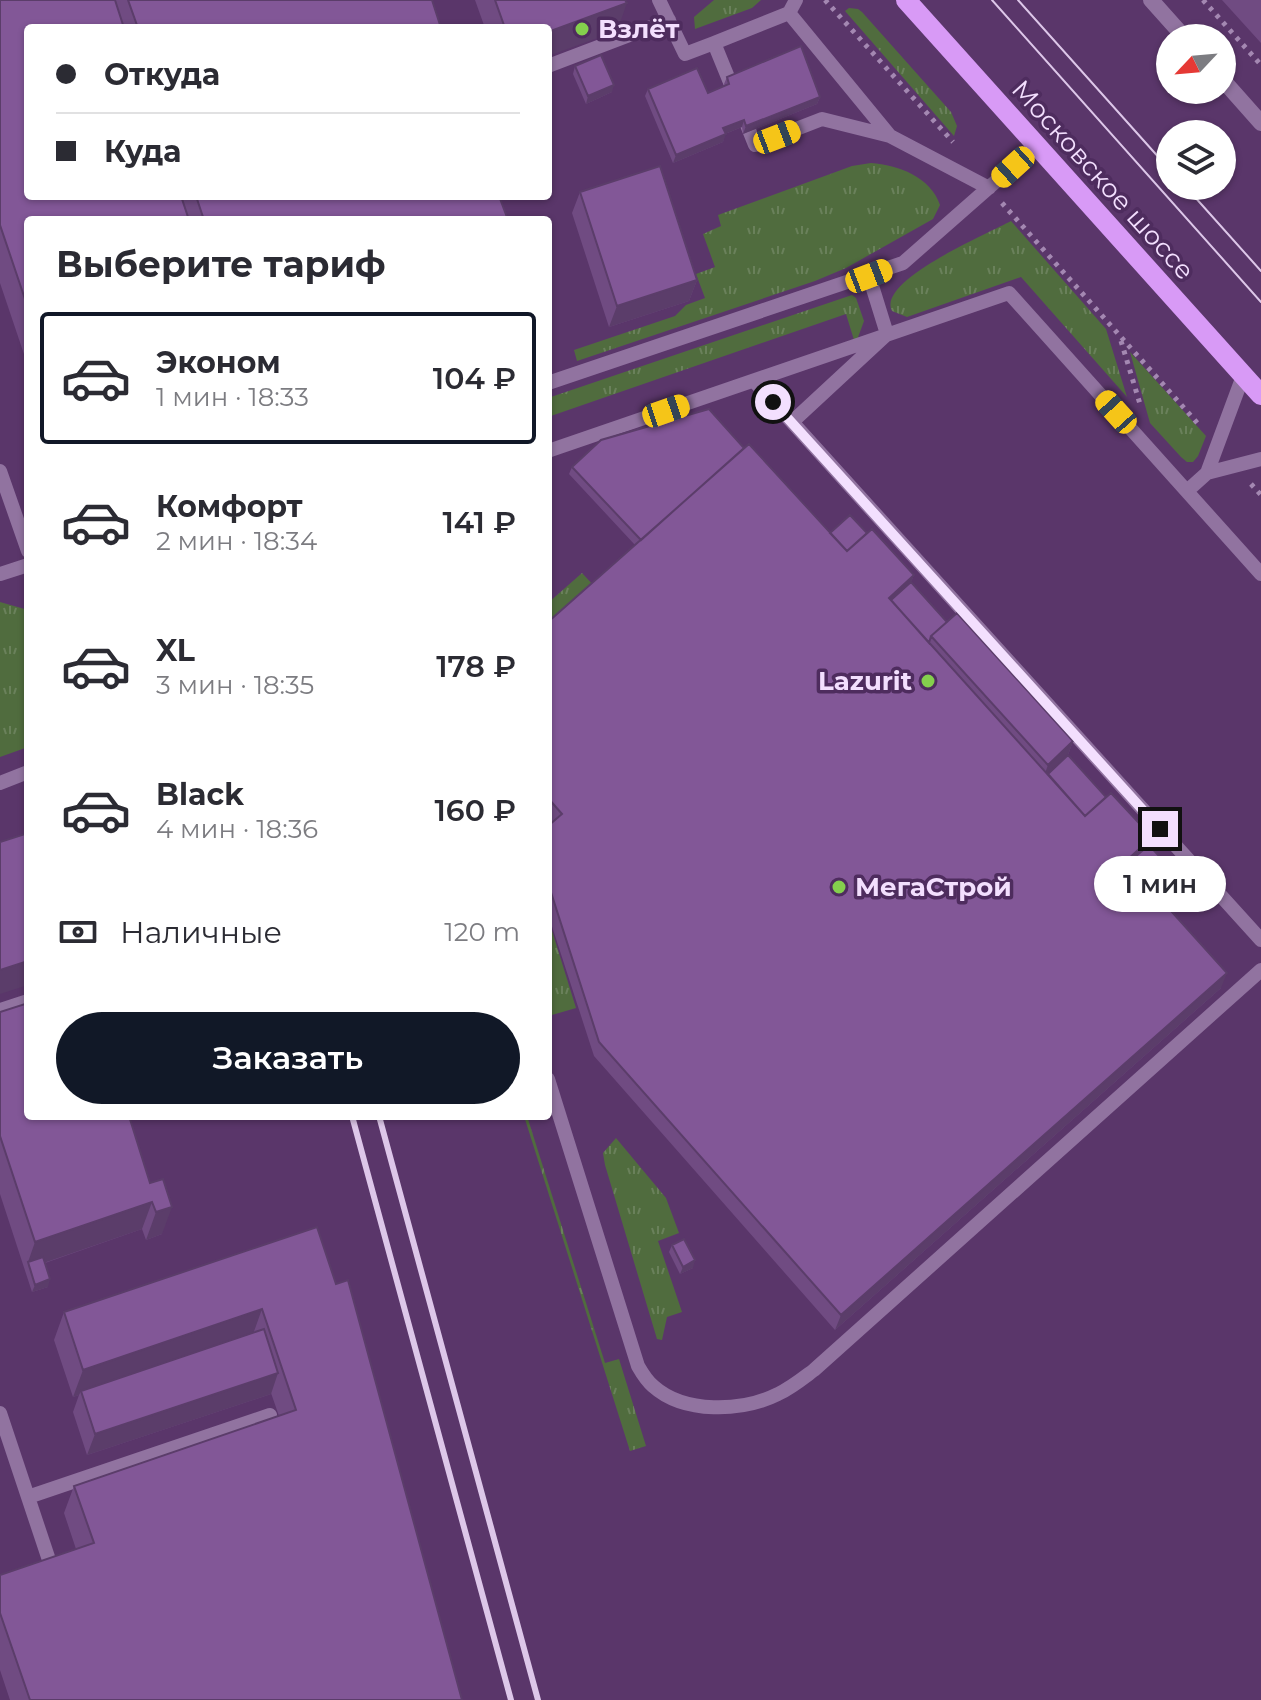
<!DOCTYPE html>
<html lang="ru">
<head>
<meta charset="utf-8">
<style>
	body { margin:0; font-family:Montserrat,sans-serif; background:#f7f7f7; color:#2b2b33; height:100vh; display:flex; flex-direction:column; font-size:30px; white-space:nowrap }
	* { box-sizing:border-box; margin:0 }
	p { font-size:26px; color:#7c7c81 }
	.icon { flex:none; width:44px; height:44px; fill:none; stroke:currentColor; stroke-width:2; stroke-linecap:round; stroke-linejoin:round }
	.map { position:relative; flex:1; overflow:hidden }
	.side { position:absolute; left:24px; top:216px; width:528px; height:904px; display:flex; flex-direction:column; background:#fff; border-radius:8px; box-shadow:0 2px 6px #0004 }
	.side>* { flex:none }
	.banner { position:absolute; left:24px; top:24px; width:528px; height:176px; border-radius:8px; box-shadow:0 2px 6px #0004; display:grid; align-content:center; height:176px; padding:0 32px; background:#fff }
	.needle { width:52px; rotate:244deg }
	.controls { position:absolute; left:1156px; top:24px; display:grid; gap:16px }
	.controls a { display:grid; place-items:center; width:80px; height:80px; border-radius:50%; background:#fff; box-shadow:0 2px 6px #0004; font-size:40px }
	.end { position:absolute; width:36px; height:36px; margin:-18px; border:10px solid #f3dffe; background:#111; box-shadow:0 0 0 4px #111 }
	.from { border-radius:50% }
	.bubble { position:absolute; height:56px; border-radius:28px; background:#fff; box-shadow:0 2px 6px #0004; font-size:26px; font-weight:600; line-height:56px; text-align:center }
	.car { position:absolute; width:24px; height:48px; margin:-24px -12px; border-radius:10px; box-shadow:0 0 6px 2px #0007; background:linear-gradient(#f5c518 24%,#345 0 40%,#f5c518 0 76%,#345 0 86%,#f5c518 0) }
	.banner b { display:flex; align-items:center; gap:28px; height:76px; font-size:30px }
	.banner b+b { border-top:2px solid #e1e1e2 }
	.banner i { width:20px; height:20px; background:#2b2b33 }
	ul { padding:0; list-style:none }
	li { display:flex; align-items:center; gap:24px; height:132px; margin:0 16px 12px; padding:0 16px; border:4px solid transparent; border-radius:8px }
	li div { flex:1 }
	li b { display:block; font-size:30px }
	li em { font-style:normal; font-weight:600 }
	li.current { border-color:#111827 }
	li>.icon { width:72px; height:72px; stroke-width:1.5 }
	h2 { padding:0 32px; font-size:36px; line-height:96px }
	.pay { display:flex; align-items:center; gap:20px; height:88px; padding:0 32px; font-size:30px }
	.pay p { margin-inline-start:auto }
	.cta { display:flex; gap:16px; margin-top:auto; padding:16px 32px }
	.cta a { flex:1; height:92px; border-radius:48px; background:#111827; color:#fff; font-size:32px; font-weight:600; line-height:92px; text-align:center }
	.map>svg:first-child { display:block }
</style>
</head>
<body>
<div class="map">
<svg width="1261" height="1700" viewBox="0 0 1261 1700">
	<defs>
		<pattern id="grass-tufts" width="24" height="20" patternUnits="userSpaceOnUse" patternTransform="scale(2)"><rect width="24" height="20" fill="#506c3e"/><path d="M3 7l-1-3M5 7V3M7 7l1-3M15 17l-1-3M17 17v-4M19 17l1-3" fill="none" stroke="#6a815b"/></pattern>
	</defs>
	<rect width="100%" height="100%" fill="#5a366a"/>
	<path fill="url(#grass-tufts)" d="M714,0H761L752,8L695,29L694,17Z
		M849,8L858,9L862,12L951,112L957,126L954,136L845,11Z
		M871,163C898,165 931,177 940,205L933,219L846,268L815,281L577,361L574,350L675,316L686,305L705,298L696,274L715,267L703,234L721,226L718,215L852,166Z
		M1011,221L1106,329L1127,397L1021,277L907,317L892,311C876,281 987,234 1011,221Z
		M852,295L856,298L864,321L857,340H854L846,314L548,417V398Z
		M1130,352L1206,436L1198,456L1193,462H1187L1181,457L1150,423Z
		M582,573L595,587L548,629V603Z
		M0,602L28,610V747L0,757Z
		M548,918L576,1008L552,1015L548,1013Z
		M524,1116H527L605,1363L619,1359L646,1446L630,1451Z
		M616,1138L666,1198L679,1233L658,1241L682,1312L667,1317L662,1340L657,1339L605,1165L603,1153Z"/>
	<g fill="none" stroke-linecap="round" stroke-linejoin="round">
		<path stroke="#a488b2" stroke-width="5" stroke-dasharray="4 6" stroke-linecap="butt" d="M825,0L953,142
			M1203,0L1261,65
			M1002,203L1200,426
			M1121,341L1140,404
			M1251,484L1261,495"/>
		<path stroke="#9173a0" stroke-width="14" d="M659,0L685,54L714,43L734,92
			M789,13L890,136
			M714,43L789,13L796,0
			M548,66L669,20
			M743,115L755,145L822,119L890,136L989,188
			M869,276L887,334L792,422L1261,940
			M754,381L792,422
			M548,383L903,263L1036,146
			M548,451L1009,293L1261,574
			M0,471L28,551
			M1207,473L1261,459
			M1187,491L1207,473L1243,376
			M0,574L28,565
			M0,783L28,772
			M0,1010L28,1001
			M548,1079L638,1366C642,1373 647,1381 653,1386C684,1414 742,1412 778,1394C791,1388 802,1379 814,1370L1261,970
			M0,1413L53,1572
			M28,1497L270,1415"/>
		<path stroke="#9173a0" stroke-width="16" d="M1151,0L1185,38
			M1222,79L1261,123"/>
		<path stroke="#d89af6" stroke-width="20" d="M906,0L1261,395"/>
		<path stroke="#ddc7e9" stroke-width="2" d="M992,0L1261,302
			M1018,0L1170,170
			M1185,186L1261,271"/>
		<path stroke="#ddc7e9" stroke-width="6" d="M352,1116L511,1700
			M379,1116L538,1700"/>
	</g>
	<path fill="#704b82" d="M0,0H432L441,28H28V196H499L508,220H28V366L0,283Z
		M475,0H625L617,31L548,28H485Z
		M1222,0H1261V43Z
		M575,66L612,92L586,104L573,74Z
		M727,77L820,97L817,104L743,134L742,127L725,134L723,142L673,163L645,96L648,89L708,93L725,86L724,84Z
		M580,192L697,280L689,301L609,327L572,213Z
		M744,448L830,533H867L914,575L911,582L947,622L1073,741L1068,755L1106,797L1152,837L1149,845L1169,867L1167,875L1151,889L1221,988L835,1330L594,1056L548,914V826L552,823L548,819V622L635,545L569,474L572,467Z
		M0,1012L129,1116L162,1234L146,1240L142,1229L45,1263L48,1287L32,1292L0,1194Z
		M317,1227L462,1700H10L0,1670V1575L76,1549L64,1513L74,1486L279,1416L271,1393V1394L87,1455L73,1412L79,1395L73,1397L54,1340L64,1312Z
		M672,1245L693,1268L680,1274L669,1252Z"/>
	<path fill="#5b3d6a" d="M627,3L617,31L548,56V32Z
		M614,85L612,92L586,104L588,96Z
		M820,97L817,104L743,134L746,126Z
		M744,120L742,127L720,136L723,128Z
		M726,134L723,142L673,163L676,155Z
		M697,280L689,301L609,327L617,306Z
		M914,575L908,590L889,608V598Z
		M1073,741L1065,763L1040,787L1048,765Z
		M1152,837L1147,852L1126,871V861Z
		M1169,867L1167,875L1141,898L1143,891Z
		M28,961V985L0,994V970Z
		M1227,973L1221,988L835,1330L841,1315Z
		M152,1202L142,1229L29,1268L28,1262L35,1242Z
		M172,1207L162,1234L146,1240L156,1212Z
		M695,1260L693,1268L680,1274L683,1267Z
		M50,1279L48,1287L32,1292L35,1285Z
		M262,1309L252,1337L81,1391L79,1395L73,1397L83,1370Z
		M278,1373L271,1394L87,1455L95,1434Z"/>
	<path fill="#825797" stroke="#5b3d6a" stroke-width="2" d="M0,0H115L124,28H28V196H181L189,220H28V308L0,225Z
		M128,0H432L441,28H138Z
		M495,0H625L627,3L548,32V28H505Z
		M801,46L820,97L746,126L744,120L723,128L726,134L676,155L648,89L697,68L708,93L729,84L727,77Z
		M601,55L614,85L588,96L575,66Z
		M660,166L697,280L617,306L580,192Z
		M196,196H499L508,220H204Z
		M709,409L744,448L641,540L572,467L601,440Z
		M749,444L847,551L872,529L914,575L889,598L1085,816L1111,793L1152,837L1126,861L1227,973L841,1315L599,1042L548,883V826L562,814L548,798V622Z
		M850,515L867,533L847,551L830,533Z
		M911,582L947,622L931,636L929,643L891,600Z
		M957,613L1073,741L1048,765L931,636Z
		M1068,755L1106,797L1085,816L1048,774Z
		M28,833V961L0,970V842Z
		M1149,845L1169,867L1149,886L1128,863Z
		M28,1003V1116H129L150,1183L163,1179L172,1207L156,1212L152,1202L35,1242L0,1136V1012Z
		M317,1227L336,1284L348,1280L462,1700H30L0,1613V1575L94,1543L74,1486L296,1410L262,1309L83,1370L64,1312Z
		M684,1239L695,1260L683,1267L672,1245Z
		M43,1257L50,1279L35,1285L28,1262Z
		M264,1329L278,1373L95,1434L81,1391Z"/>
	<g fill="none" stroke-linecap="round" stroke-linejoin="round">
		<path stroke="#f3dffe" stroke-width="10" d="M773,402L1160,829"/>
	</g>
	<g fill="#84cf4d" stroke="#4e2c5e" stroke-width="3">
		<circle cx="582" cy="29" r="8"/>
		<circle cx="928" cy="681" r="8"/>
		<circle cx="839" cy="887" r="8"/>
	</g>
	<g text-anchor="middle" stroke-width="7" stroke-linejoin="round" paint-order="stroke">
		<g font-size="26" font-weight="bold" fill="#f3dffe" stroke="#4e2c5e" text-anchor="start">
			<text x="598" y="38">Взлёт</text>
			<text x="912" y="690" text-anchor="end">Lazurit</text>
			<text x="855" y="896">МегаСтрой</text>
		</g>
		<g font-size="26" fill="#f3dffe" stroke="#4e2c5e">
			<text transform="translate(1103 180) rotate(48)" y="9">Московское шоссе</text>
		</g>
	</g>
</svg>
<div class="controls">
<a><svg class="needle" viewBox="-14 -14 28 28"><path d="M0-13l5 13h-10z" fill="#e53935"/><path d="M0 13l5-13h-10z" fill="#7c7c81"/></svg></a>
<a><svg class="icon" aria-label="layers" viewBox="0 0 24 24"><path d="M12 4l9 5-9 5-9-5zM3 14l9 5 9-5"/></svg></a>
</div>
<i class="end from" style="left:773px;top:402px"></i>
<i class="end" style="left:1160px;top:829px"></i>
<div class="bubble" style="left:1094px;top:856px;width:132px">1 мин</div>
<i class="car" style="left:777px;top:137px;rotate:69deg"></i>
<i class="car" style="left:1013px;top:167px;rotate:228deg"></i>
<i class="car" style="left:869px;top:276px;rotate:69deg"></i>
<i class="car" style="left:666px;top:411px;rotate:71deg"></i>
<i class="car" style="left:1116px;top:412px;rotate:318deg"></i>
<div class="banner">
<b><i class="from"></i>Откуда</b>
<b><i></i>Куда</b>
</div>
<section class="side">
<h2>Выберите тариф</h2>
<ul>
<li class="current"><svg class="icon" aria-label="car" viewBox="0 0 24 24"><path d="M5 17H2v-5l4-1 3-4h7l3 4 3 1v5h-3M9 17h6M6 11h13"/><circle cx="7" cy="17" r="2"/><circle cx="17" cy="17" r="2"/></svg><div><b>Эконом</b><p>1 мин · 18:33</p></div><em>104 ₽</em></li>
<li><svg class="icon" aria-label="car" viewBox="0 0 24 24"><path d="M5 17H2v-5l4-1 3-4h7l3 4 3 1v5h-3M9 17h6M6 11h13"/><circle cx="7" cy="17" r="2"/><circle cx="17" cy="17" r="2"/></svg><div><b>Комфорт</b><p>2 мин · 18:34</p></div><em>141 ₽</em></li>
<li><svg class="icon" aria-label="car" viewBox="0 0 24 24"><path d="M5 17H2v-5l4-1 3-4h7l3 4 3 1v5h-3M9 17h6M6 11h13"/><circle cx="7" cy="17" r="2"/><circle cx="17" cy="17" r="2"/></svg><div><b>XL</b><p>3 мин · 18:35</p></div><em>178 ₽</em></li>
<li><svg class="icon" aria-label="car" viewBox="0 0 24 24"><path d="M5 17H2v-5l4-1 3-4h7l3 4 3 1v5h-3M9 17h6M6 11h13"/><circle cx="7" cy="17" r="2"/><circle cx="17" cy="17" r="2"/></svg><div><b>Black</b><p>4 мин · 18:36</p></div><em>160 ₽</em></li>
</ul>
<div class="pay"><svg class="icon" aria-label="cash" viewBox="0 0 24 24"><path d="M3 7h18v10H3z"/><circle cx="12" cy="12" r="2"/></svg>Наличные<p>120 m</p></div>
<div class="cta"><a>Заказать</a></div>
</section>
</div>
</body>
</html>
